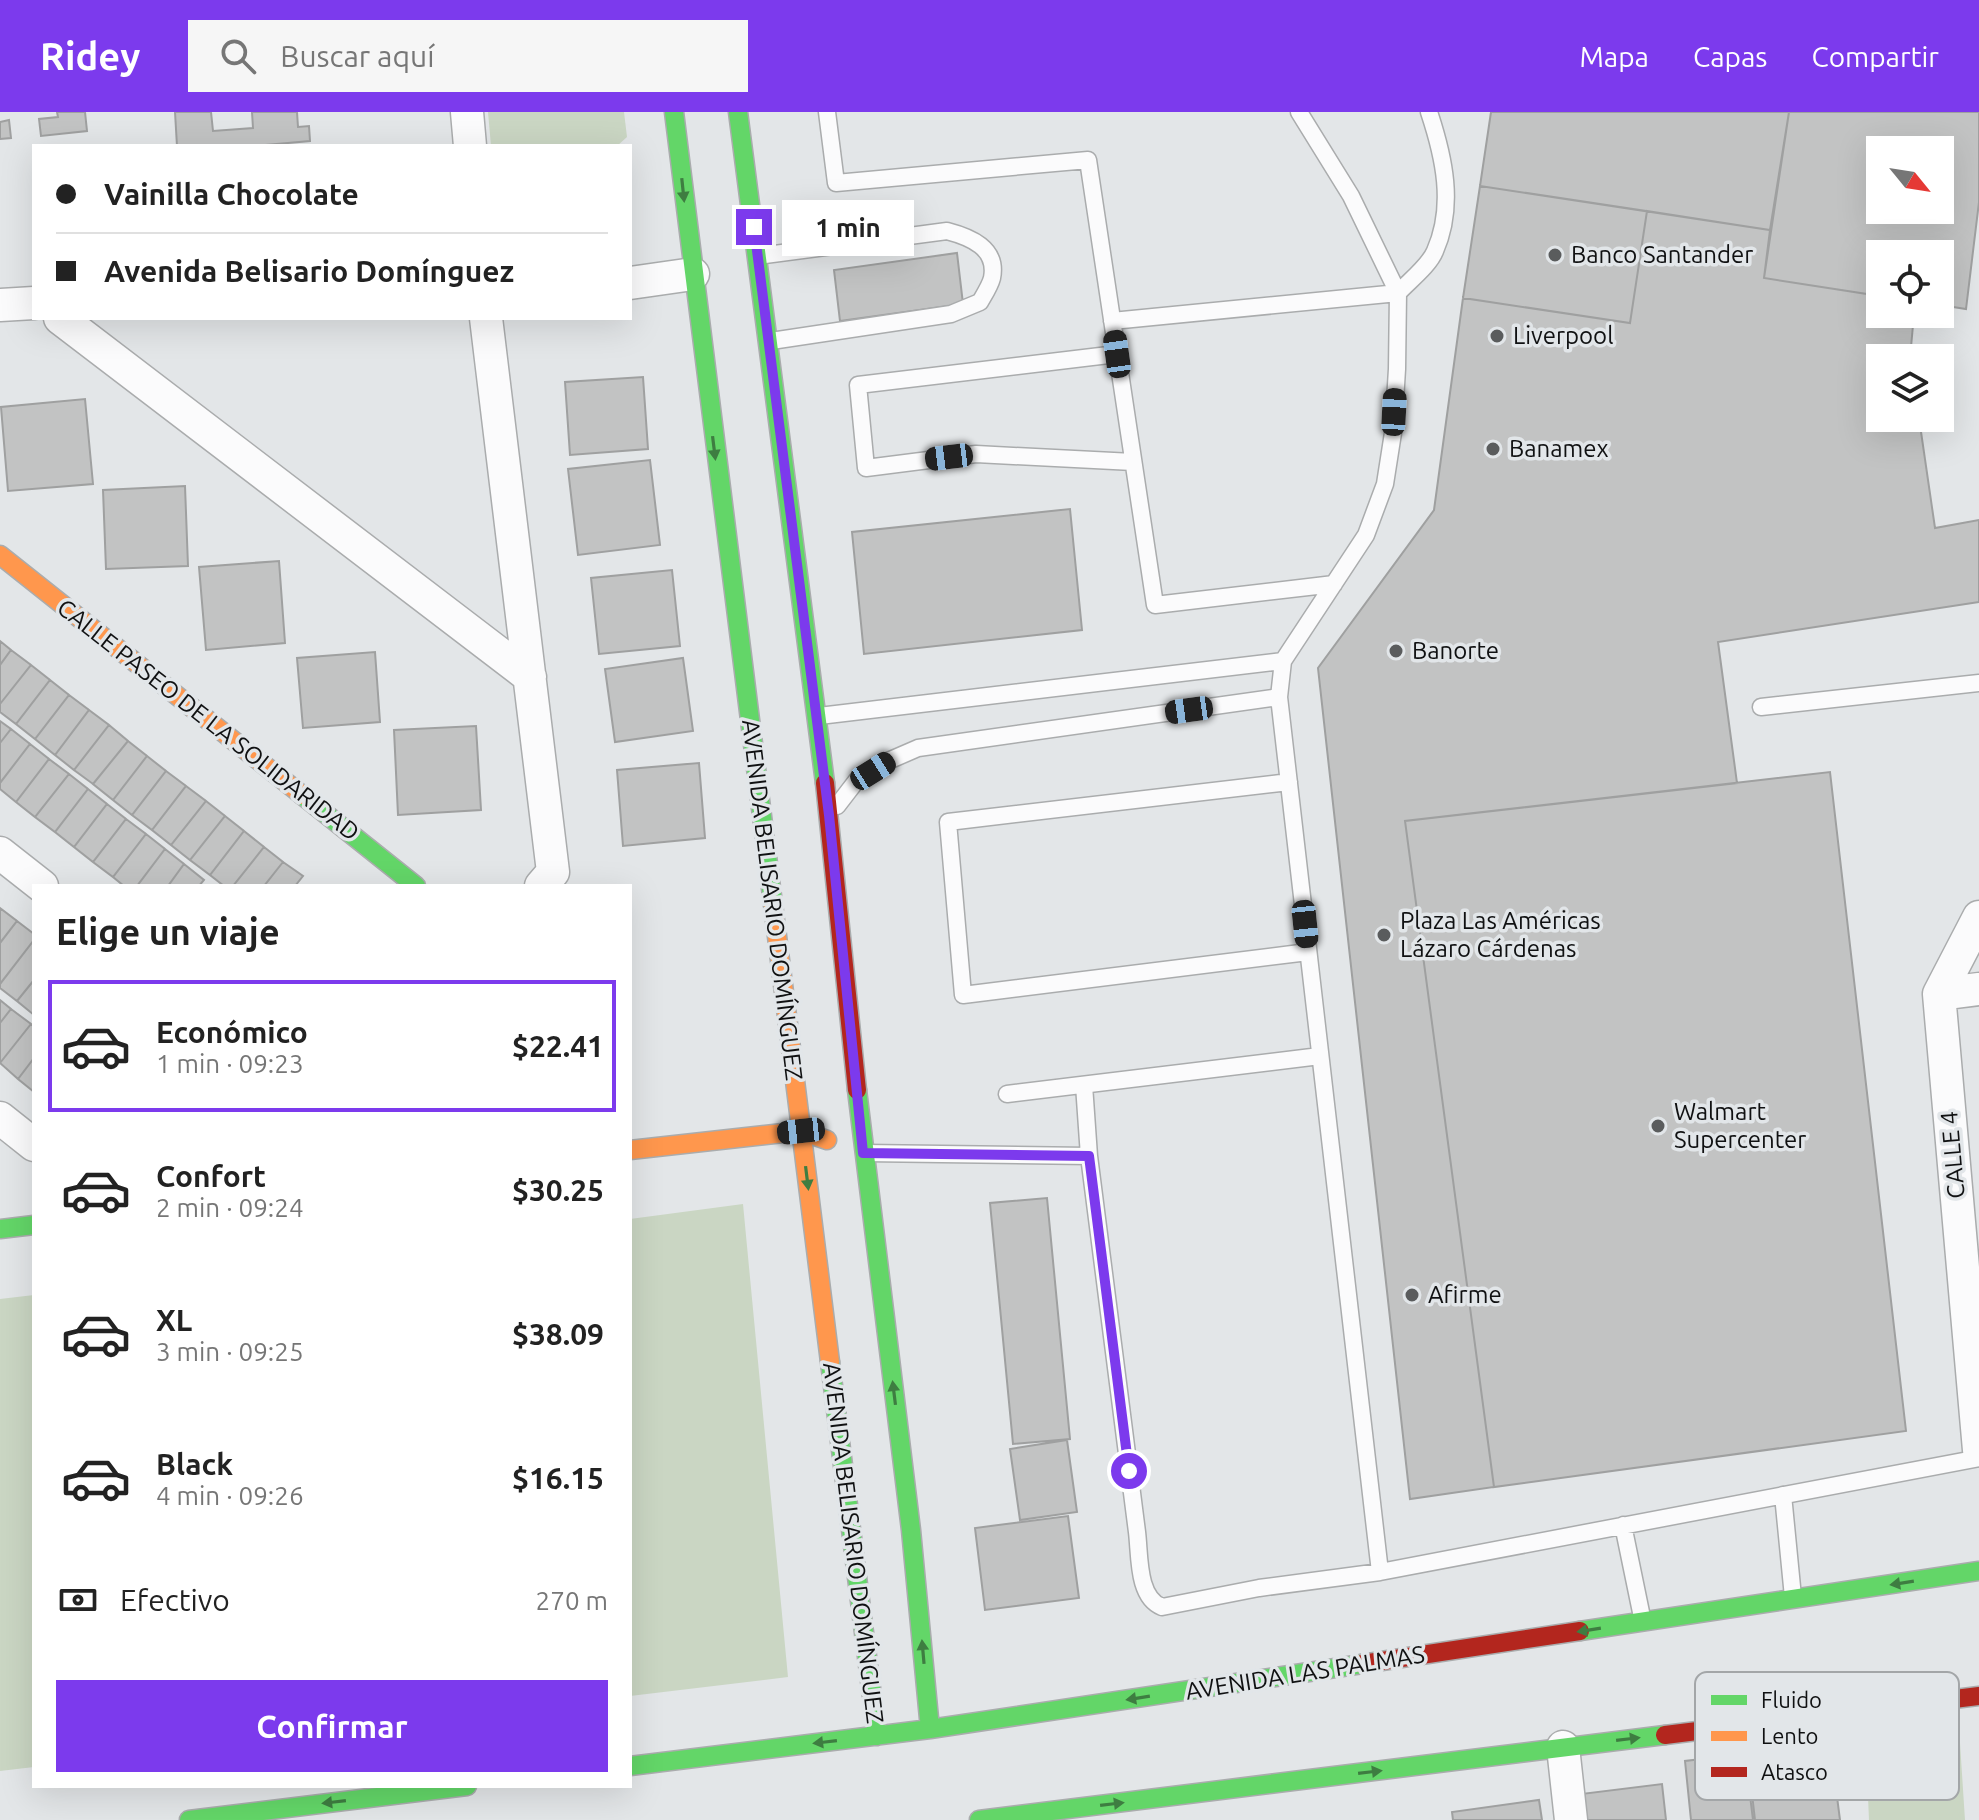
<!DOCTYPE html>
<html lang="es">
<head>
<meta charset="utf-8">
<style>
	body { margin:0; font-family:Ubuntu,sans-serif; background:#f6f6f6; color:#222; height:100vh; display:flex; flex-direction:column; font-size:30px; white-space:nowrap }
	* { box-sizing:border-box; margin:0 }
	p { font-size:26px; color:#767676 }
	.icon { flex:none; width:44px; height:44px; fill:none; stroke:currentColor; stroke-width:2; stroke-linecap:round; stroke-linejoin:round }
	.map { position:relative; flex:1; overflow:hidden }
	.sheet { position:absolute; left:32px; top:772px; width:600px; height:904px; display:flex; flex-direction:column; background:#fff; border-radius:0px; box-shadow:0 8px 32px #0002 }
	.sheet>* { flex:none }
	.hud { position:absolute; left:32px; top:32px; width:600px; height:176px; border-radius:0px; box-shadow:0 8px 32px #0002; display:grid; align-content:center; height:176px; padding:0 24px; background:#fff }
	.needle { width:52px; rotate:120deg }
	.controls { position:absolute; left:1866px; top:24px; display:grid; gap:16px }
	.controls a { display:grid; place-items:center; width:88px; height:88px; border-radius:0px; background:#fff; box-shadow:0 8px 32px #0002; font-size:40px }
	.end { position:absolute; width:36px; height:36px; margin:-18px; border:10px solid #7c3aed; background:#fff; box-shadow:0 0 0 4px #fff }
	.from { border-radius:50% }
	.bubble { position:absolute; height:56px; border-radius:0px; background:#fff; box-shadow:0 8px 32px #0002; font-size:26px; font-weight:700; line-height:56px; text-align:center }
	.car { position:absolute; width:24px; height:48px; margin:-24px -12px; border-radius:10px; box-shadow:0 0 6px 2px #0007; background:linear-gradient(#222 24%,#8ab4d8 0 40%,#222 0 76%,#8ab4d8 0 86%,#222 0) }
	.hud b { display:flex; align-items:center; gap:28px; height:76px; font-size:30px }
	.hud b+b { border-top:2px solid #e0e0e0 }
	.hud i { width:20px; height:20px; background:#222 }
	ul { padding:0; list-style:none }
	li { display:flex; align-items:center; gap:24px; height:132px; margin:0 16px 12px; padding:0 8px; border:4px solid transparent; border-radius:0px }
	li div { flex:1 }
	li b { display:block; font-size:30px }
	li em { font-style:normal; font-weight:700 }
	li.current { border-color:#7c3aed }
	li>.icon { width:72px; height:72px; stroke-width:1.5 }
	h2 { padding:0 24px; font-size:36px; line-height:96px }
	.pay { display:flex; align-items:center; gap:20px; height:88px; padding:0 24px; font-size:30px }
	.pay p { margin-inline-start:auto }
	.cta { display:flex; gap:16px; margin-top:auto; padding:16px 24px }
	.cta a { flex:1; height:92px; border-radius:0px; background:#7c3aed; color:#fff; font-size:32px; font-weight:700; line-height:92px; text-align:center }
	header { display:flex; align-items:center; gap:48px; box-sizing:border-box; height:112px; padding:0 40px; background:#7c3aed; color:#fff }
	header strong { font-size:38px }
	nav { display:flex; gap:44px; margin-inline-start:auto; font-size:28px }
	.search { width:560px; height:72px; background:#f6f6f6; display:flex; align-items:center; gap:20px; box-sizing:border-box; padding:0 28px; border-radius:0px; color:#767676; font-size:30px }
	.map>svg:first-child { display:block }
</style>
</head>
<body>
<header>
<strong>Ridey</strong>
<div class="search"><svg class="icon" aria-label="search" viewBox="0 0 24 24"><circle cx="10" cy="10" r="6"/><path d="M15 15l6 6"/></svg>Buscar aquí</div>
<nav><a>Mapa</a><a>Capas</a><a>Compartir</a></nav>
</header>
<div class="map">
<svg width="1979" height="1708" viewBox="0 0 1979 1708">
	<rect width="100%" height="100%" fill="#e3e6e8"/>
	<path fill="#cad6c3" d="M488,0H624L627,25L617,34H491Z
		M743,1092L788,1565L630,1584V1107Z
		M34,1183V1655L0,1659V1187Z
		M1960,1631L1965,1708H1869L1866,1637Z"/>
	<path fill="#c2c3c3" stroke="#9fa0a0" stroke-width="2" fill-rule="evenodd" d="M57,0H85L87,19L41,24L39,7L58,5Z
		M175,0H211L213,19L253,16L252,0H297L298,15L309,14L310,29L253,34H177Z
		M1491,0H1789L1770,118L1480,74Z
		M1789,0H1979V90L1966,197L1940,193V142H1880V184L1764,166ZM1880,38H1940V98H1880Z
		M9,8L11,26L0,27V10Z
		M1480,74L1647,99L1630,211L1463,186Z
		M1647,99L1770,118L1764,166L1880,184V202H1914L1910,246H1880V306H1919L1935,416L1979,408V490L1718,530L1737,671L1405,709L1494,1375L1410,1387L1318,556L1434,398L1463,186L1630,211Z
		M957,141L963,192L840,209L834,158Z
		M643,265L648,337L570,343L565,270Z
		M85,287L93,372L8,379L1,295Z
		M650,348L660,433L578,443L568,357Z
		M185,374L188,454L106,457L103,378Z
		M1070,397L1082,518L864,542L852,420Z
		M279,449L285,531L206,538L199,455Z
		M672,458L680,534L599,542L591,466Z
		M0,529L11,538L0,553Z
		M11,538L31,553L0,592V553Z
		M375,540L380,610L303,616L297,546Z
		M683,546L693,619L615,630L605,557Z
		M31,553L50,568L16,612L0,600V592Z
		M50,568L69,583L35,627L16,612Z
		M69,583L89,598L55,643L35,627Z
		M89,598L109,613L74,658L55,643Z
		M0,609L11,617L0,631Z
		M109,613L128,629L93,672L74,658Z
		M476,614L481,698L398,703L394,618Z
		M11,617L30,632L0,671V631Z
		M128,629L147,644L113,688L93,672Z
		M30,632L49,647L16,690L0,677V671Z
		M147,644L166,659L132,703L113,688Z
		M49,647L69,662L35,705L16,690Z
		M699,651L705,726L623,734L617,658Z
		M166,659L186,674L152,718L132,703Z
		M1830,660L1906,1319L1494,1375L1405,709Z
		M69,662L88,677L55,720L35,705Z
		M186,674L206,689L171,733L152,718Z
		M88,677L107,692L74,735L55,720Z
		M206,689L225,704L190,748L171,733Z
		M107,692L126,707L93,750L74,735Z
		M225,704L244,719L210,763L190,748Z
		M126,707L146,722L113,765L93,750Z
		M244,719L264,735L233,774H224L210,763Z
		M146,722L165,737L137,774H124L113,765Z
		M264,735L283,750L264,774H233Z
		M165,737L184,752L168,774H137Z
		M283,750L303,764L295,774H264Z
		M184,752L204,768L199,774H168Z
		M0,796L17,809L0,831Z
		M17,809L34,822V828L0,872V831Z
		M34,828V868L17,889L0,876V872Z
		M34,868V903L17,889Z
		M0,888L11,897L0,911Z
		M11,897L31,912L0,951V911Z
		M31,912L34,915V946L18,967L0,951Z
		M34,946V980L18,967Z
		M1047,1086L1070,1327L1013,1332L990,1091Z
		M1067,1328L1077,1400L1020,1408L1010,1337Z
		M1068,1404L1079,1486L985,1498L975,1416Z
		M1745,1642L1753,1708H1691L1685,1649Z
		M1832,1646L1840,1708H1755L1749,1656Z
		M1662,1672L1666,1708H1584L1581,1682Z
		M1539,1688L1542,1708H1453L1452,1700Z"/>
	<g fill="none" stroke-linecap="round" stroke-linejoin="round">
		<g stroke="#aaacad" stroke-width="19">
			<path id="lane" d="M827,0L836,71L1088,48L1155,493L1334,472
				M1299,0L1351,84L1398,181L1397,257L1393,321L1385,372L1366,423L1283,549L1279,585L1380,1460
				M758,144L947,119C970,125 998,136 992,166C990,174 984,183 980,190L951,202L771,229
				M1112,209L1398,181C1409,169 1429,154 1435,139C1455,94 1444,45 1429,0
				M1117,242L858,273L866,356L976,342L1133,350
				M1761,595L1979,571
				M819,604L1283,549
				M1289,670L948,710L963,883L1308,840
				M837,694L857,668L888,649L918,636L1279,585
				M1084,973L1089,1044L1137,1420C1140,1444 1137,1485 1162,1495L1259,1476L1380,1460L1979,1346
				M1007,982L1320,944
				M865,1041L1089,1044
				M1783,1383L1793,1485
				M1623,1413L1643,1510"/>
		</g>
		<g stroke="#aaacad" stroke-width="35">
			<path id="street" d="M467,0L470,34
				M630,171L693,162
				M0,193L34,191
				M60,206L530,565
				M486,206L553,760L541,774
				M0,741L42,774
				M1979,805L1939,882L1979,1338
				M1939,882L1979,877
				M0,1006L34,1033
				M1563,1635L1571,1708"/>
		</g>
		<g stroke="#aaacad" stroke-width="21">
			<path id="fast" d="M674,0L773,792
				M738,0L825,671
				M302,683L416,774
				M857,978L911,1418L930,1617
				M0,1117L34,1113
				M830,1250L877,1624
				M1580,1519L1979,1459
				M630,1654L930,1617L1362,1552
				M189,1708L467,1674
				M979,1708L1665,1623"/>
		</g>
		<g stroke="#aaacad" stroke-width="21">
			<path id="slow" d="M0,443L302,683
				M773,792L830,1250
				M630,1038L801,1019L827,1028"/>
		</g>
		<g stroke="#aaacad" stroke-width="21">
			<path id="jam" d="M825,671L857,978
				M1362,1552L1580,1519
				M1665,1623L1979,1584"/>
		</g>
		<use href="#lane" stroke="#fbfbfc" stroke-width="16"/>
		<use href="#street" stroke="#fbfbfc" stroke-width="32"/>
		<use href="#fast" stroke="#63d668" stroke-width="18"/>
		<use href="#slow" stroke="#ff974d" stroke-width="18"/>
		<use href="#jam" stroke="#b3261e" stroke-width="18"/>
	</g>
	<defs><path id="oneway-solid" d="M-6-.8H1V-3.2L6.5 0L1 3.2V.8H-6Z" transform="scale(2)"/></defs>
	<g fill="#3e7d41">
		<use href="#oneway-solid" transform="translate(683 78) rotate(84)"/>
		<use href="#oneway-solid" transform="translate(714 336) rotate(83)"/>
		<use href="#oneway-solid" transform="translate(807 1066) rotate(83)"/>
		<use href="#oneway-solid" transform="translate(894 1281) rotate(-97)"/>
		<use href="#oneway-solid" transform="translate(1902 1471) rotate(171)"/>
		<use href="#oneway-solid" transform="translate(1589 1518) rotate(171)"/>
		<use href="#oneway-solid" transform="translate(923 1540) rotate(-95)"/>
		<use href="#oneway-solid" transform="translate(1138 1586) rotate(171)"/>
		<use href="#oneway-solid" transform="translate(1628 1627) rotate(-7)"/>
		<use href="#oneway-solid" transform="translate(825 1630) rotate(173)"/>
		<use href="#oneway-solid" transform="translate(1370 1660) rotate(-7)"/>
		<use href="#oneway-solid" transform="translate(334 1690) rotate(173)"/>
		<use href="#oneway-solid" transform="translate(1112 1692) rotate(-7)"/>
	</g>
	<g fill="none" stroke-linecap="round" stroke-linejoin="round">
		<path stroke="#7c3aed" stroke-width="10" d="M754,115L829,703L863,1041L1089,1044L1129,1359"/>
	</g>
	<g fill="#5a5c5d" stroke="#e2e6e9" stroke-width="3">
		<circle cx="1555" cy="143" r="8"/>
		<circle cx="1497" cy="224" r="8"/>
		<circle cx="1493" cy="337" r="8"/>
		<circle cx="1396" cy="539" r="8"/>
		<circle cx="1384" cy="823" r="8"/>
		<circle cx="1658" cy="1014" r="8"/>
		<circle cx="1412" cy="1183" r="8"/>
	</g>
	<g text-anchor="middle" stroke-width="7" stroke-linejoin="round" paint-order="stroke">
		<g font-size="24" fill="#101112" stroke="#e2e6e9" text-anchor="start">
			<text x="1571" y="151">Banco Santander</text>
			<text x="1513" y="232">Liverpool</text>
			<text x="1509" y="345">Banamex</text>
			<text x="1412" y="547">Banorte</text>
			<text x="1400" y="817">Plaza Las Américas<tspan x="1400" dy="28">Lázaro Cárdenas</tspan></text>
			<text x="1674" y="1008">Walmart<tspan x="1674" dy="28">Supercenter</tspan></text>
			<text x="1428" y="1191">Afirme</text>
		</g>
		<g font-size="24" fill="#101112" stroke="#e2e6e9">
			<text transform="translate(208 608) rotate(38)" y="8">CALLE PASEO DE LA SOLIDARIDAD</text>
			<text transform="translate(772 788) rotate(83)" y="8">AVENIDA BELISARIO DOMÍNGUEZ</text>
			<text transform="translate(1953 1043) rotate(-95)" y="8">CALLE 4</text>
			<text transform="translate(853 1431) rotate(83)" y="8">AVENIDA BELISARIO DOMÍNGUEZ</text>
			<text transform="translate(1305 1561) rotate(-9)" y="8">AVENIDA LAS PALMAS</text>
		</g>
	</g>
	<rect x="1695" y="1560" width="264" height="128" rx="12" fill="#e2e6e9" stroke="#a3a6a8" stroke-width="2"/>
	<rect x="1711" y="1583" width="36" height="10" fill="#63d668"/>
	<rect x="1711" y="1619" width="36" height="10" fill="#ff974d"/>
	<rect x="1711" y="1655" width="36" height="10" fill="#b3261e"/>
	<g font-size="22" fill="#101112">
		<text x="1761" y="1596">Fluido</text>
		<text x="1761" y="1632">Lento</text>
		<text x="1761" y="1668">Atasco</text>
	</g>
</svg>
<div class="controls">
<a><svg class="needle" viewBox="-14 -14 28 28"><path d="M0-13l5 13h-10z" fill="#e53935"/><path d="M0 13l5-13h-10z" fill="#767676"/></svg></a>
<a><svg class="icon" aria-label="locate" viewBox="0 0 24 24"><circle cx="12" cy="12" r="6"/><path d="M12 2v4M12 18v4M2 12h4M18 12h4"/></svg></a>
<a><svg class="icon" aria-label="layers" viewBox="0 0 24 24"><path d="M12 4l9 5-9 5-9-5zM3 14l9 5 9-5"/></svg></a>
</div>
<i class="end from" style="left:1129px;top:1359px"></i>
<i class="end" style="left:754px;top:115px"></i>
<div class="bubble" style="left:782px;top:88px;width:132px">1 min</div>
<i class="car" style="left:1117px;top:242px;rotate:352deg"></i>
<i class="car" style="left:1394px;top:300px;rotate:3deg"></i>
<i class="car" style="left:949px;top:345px;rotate:263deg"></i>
<i class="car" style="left:1189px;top:598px;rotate:262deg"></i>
<i class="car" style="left:873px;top:659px;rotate:58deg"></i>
<i class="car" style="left:1305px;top:812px;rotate:174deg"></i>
<i class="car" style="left:801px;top:1019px;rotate:264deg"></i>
<div class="hud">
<b><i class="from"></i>Vainilla Chocolate</b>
<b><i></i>Avenida Belisario Domínguez</b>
</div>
<section class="sheet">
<h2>Elige un viaje</h2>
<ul>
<li class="current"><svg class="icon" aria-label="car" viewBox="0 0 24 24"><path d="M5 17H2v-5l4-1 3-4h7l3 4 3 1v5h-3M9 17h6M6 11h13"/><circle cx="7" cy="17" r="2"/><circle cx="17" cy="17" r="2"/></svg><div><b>Económico</b><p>1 min · 09:23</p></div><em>$22.41</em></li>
<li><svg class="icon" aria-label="car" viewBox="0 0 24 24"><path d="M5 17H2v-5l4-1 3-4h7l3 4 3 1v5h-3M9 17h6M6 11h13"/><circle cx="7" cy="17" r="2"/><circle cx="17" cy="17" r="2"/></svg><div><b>Confort</b><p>2 min · 09:24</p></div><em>$30.25</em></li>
<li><svg class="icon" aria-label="car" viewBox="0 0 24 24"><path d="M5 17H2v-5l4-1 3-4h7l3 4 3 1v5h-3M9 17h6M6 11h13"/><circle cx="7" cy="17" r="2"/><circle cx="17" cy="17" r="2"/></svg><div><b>XL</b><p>3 min · 09:25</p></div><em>$38.09</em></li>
<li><svg class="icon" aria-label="car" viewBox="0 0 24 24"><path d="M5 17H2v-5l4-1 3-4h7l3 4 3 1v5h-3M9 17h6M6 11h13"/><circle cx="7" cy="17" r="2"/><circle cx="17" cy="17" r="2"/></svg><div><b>Black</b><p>4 min · 09:26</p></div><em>$16.15</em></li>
</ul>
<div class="pay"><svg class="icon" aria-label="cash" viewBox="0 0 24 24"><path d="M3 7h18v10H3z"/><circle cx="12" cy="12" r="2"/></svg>Efectivo<p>270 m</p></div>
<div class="cta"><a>Confirmar</a></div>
</section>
</div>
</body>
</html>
